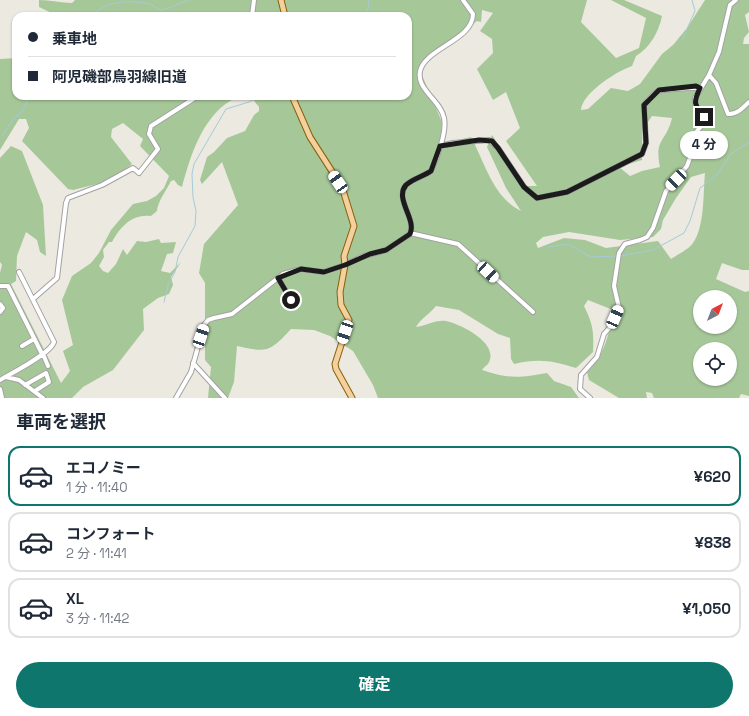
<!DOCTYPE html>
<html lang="ja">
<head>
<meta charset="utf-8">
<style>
	body { margin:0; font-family:"Space Grotesk","Noto Sans JP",sans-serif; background:#f6f6f7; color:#1f2937; height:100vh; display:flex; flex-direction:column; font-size:15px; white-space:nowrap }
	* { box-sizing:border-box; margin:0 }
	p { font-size:13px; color:#747a83 }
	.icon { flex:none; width:22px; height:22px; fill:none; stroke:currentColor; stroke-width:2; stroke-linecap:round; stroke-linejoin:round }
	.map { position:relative; height:398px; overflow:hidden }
	.details { display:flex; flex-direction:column; background:#fff; flex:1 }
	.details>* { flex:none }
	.guide { position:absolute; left:12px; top:12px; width:400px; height:88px; border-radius:12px; box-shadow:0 1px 3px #0004; display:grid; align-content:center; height:88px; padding:0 16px; background:#fff }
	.needle { width:26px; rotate:42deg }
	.controls { position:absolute; left:693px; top:290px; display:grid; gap:8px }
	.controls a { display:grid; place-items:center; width:44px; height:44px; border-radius:50%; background:#fff; box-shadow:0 1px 3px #0004; font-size:20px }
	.end { position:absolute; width:18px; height:18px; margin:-9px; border:5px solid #1b1b1b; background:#fff; box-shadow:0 0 0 2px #fff }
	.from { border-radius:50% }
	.bubble { position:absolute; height:28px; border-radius:14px; background:#fff; box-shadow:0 1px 3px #0004; font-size:13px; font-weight:700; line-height:28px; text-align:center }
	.car { position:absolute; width:12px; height:24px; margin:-12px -6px; border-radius:5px; box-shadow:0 0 3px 1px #0007; background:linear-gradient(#fff 24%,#345 0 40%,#fff 0 76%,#345 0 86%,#fff 0) }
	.guide b { display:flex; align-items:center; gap:14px; height:38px; font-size:15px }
	.guide b+b { border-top:1px solid #e0e1e3 }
	.guide i { width:10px; height:10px; background:#1f2937 }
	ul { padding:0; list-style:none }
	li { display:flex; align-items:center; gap:12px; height:60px; margin:0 8px 6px; padding:0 8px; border:2px solid #e0e1e3; border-radius:12px }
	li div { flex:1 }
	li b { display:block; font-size:15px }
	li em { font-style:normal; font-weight:700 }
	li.current { border-color:#0f766e }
	li>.icon { width:36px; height:36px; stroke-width:1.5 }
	h2 { padding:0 16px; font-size:18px; line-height:48px }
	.action { display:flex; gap:8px; margin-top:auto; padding:8px 16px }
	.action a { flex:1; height:46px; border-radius:24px; background:#0f766e; color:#fff; font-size:16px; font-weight:700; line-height:46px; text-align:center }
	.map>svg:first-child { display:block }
</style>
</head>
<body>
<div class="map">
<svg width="749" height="398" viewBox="0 0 749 398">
	<rect width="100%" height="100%" fill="#ece9e1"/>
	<path fill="#a6c899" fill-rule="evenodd" d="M39,0C51,0 61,3 72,3L75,0H587L581,22L616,58L639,48L646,18L611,0H624L662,16C659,31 650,48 636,56L632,66C617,71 582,93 581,110L588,109L611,88L628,91L640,84L662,54L673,45L687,28L705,0H749V12L745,15L749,32L744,38L743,44H749V270H742L722,263L716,279L745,292L749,291V396L741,394L739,398H654L652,393L646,392L647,398H619L589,380L587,372C604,357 610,332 613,310L588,300L584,306C593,324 594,332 593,352L576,368C553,361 539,358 514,364L511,359L510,338L498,334L459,310L436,306C430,314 420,319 416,327C425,326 437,319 446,321C461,324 501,344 488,364C486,366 483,368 482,370C509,379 519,378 547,373L554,381L571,387L579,398H378L373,385L353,351L330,336L314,330L291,329C270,352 267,353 237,346L234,382L228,398H208L211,367L205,360V283L199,273L204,244L238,205L222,162L202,184L200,180L207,157L214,152L227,138L245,131L254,115L259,111V107L251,97C244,98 235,98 230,101C202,118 190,157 182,187L178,185L174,180L171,181C167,189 157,203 157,211L151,216C132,214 121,226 112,242H109L103,250L104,257L99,266L103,271L108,273L116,264L123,249L127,255L137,241L146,242L159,239L161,243L176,242L173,253L167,254L161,271L170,273L181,262L171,277L173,285L169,294L158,298L143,309L144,330L113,370L83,387L72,398H0V273L2,265L0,262V158L11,146L22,151L43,205L46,256L40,252L37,240L26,232L17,256L16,281L11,284L61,383L70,371L63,351L73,345L62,300L72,276L91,263L99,253L111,230L133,204L147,201L156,196L164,188L169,176L140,146L143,139L123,123L112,129L111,137L132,164L113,180L73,190L68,189L22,141L29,128L26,119H19L0,150V59L16,58V96H408V16H58L39,7ZM482,10L493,13L480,31L492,39L493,53L477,69L493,100L506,92L520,128L506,141L537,186H527L492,135L487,147L506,188L521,211C493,197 485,163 471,137L440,144L442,122L421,73L424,61L477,21L481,22ZM652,116L672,118C666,143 654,138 660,167L642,171L630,176L619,167L642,160V131ZM705,173C703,193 705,226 693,243C689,249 677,255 671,259L658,241L606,248L585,240L564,238L538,248L536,243L543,237L569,232L620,240L653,237L661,229L663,220L676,198L691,177ZM700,297H730V327H700ZM700,349H730V379H700Z"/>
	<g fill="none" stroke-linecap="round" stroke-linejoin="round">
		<path stroke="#a4cbd7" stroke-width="1" d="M91,16C105,2 126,0 145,3C151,3 156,9 163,10L189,0
			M365,16L369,5L368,0
			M682,40L695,11L692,0
			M2,136L12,121L23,110L30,96
			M548,247L568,244L591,257L617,256
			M620,256L653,250L684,233L690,221L700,188L717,175L731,154L749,142
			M164,302L168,285L175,272L178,257L195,226L196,211L193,197L192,174L194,164L226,109L249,102L260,96"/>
		<g stroke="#a2a2a2" stroke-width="6">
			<path id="minor" d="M252,16L254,0
				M709,75L716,83L728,114C736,115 743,108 749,102
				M440,146L453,143L489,140L498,148L524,187L537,198L567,192L642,154L646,143L644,105C648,100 653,94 658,91C660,90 698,87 700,88
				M410,233L458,244L533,312
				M278,278L291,300
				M0,286H8L42,354
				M33,299L57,278L66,203L68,198L102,185L133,168L139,173L158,149L149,134L151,126L198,96
				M0,304L3,308L0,312
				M22,346L34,339
				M43,354L48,366
				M193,363L225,398
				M6,377L19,380L43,398
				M0,380C12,373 50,354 54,342L19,272
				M25,385L46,373L49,382L35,391
				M0,389L2,398
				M176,398L191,372L204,325L208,320L214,318L232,314L283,274L301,269L323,272L345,265L361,257L386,250L410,234C417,219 394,199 406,185C412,179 424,176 431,171C437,158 447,132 444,118C441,100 413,88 421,68C430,47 473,39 473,14L463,0
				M590,398L580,389L581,375L597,357L604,334L612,325L619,308L614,286L619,253L625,244L640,240L647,237L653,228L666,191L687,166L695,144L697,131L704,123V117L696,109L695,98L709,75L719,52L730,5L736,0"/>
		</g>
		<g stroke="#88600b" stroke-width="7">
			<path id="major" d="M281,0L285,16
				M292,96L310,137L342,187L354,226L344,256L345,265L340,292L341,305L349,320L335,364L336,369L352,398"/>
		</g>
		<use href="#minor" stroke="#fff" stroke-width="4"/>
		<use href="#major" stroke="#f4d09e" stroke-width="5"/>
	</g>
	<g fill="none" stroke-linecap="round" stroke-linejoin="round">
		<path stroke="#1b1b1b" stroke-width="5" d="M291,300L278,278L301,269L324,272L345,265L370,254L386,250L410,234C417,219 394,199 406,185C412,179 424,176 431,171L440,146L479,140L492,141L498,148L524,187L537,198L567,192L642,154L646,143L644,105L659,90L696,86L700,88C693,103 694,104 704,117"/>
	</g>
</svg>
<div class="controls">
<a><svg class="needle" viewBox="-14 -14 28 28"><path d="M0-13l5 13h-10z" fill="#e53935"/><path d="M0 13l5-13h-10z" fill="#747a83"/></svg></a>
<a><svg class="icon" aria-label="locate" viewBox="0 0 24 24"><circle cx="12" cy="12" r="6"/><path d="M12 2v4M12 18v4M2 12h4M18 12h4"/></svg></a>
</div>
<i class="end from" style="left:291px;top:300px"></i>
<i class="end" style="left:704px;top:117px"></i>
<div class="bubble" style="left:680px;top:131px;width:48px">4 分</div>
<i class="car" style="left:676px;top:180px;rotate:224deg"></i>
<i class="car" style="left:338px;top:182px;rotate:326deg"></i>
<i class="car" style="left:488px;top:272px;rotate:133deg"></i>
<i class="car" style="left:615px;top:317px;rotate:23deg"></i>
<i class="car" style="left:345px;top:332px;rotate:198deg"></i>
<i class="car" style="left:201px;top:336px;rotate:18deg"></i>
<div class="guide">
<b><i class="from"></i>乗車地</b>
<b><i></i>阿児磯部鳥羽線旧道</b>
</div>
</div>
<section class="details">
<h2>車両を選択</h2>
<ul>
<li class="current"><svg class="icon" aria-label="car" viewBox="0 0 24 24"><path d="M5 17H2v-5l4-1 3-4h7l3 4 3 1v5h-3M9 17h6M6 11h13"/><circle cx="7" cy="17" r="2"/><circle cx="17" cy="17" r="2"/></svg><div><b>エコノミー</b><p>1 分 · 11:40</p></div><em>¥620</em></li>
<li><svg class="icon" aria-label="car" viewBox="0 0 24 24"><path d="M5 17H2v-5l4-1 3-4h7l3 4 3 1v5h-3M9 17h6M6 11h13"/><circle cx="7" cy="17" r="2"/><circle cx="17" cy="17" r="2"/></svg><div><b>コンフォート</b><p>2 分 · 11:41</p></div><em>¥838</em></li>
<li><svg class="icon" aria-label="car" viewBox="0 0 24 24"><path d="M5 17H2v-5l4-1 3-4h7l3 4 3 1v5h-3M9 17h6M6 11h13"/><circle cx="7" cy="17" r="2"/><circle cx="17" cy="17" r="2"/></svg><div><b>XL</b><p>3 分 · 11:42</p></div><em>¥1,050</em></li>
</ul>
<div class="action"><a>確定</a></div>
</section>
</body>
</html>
